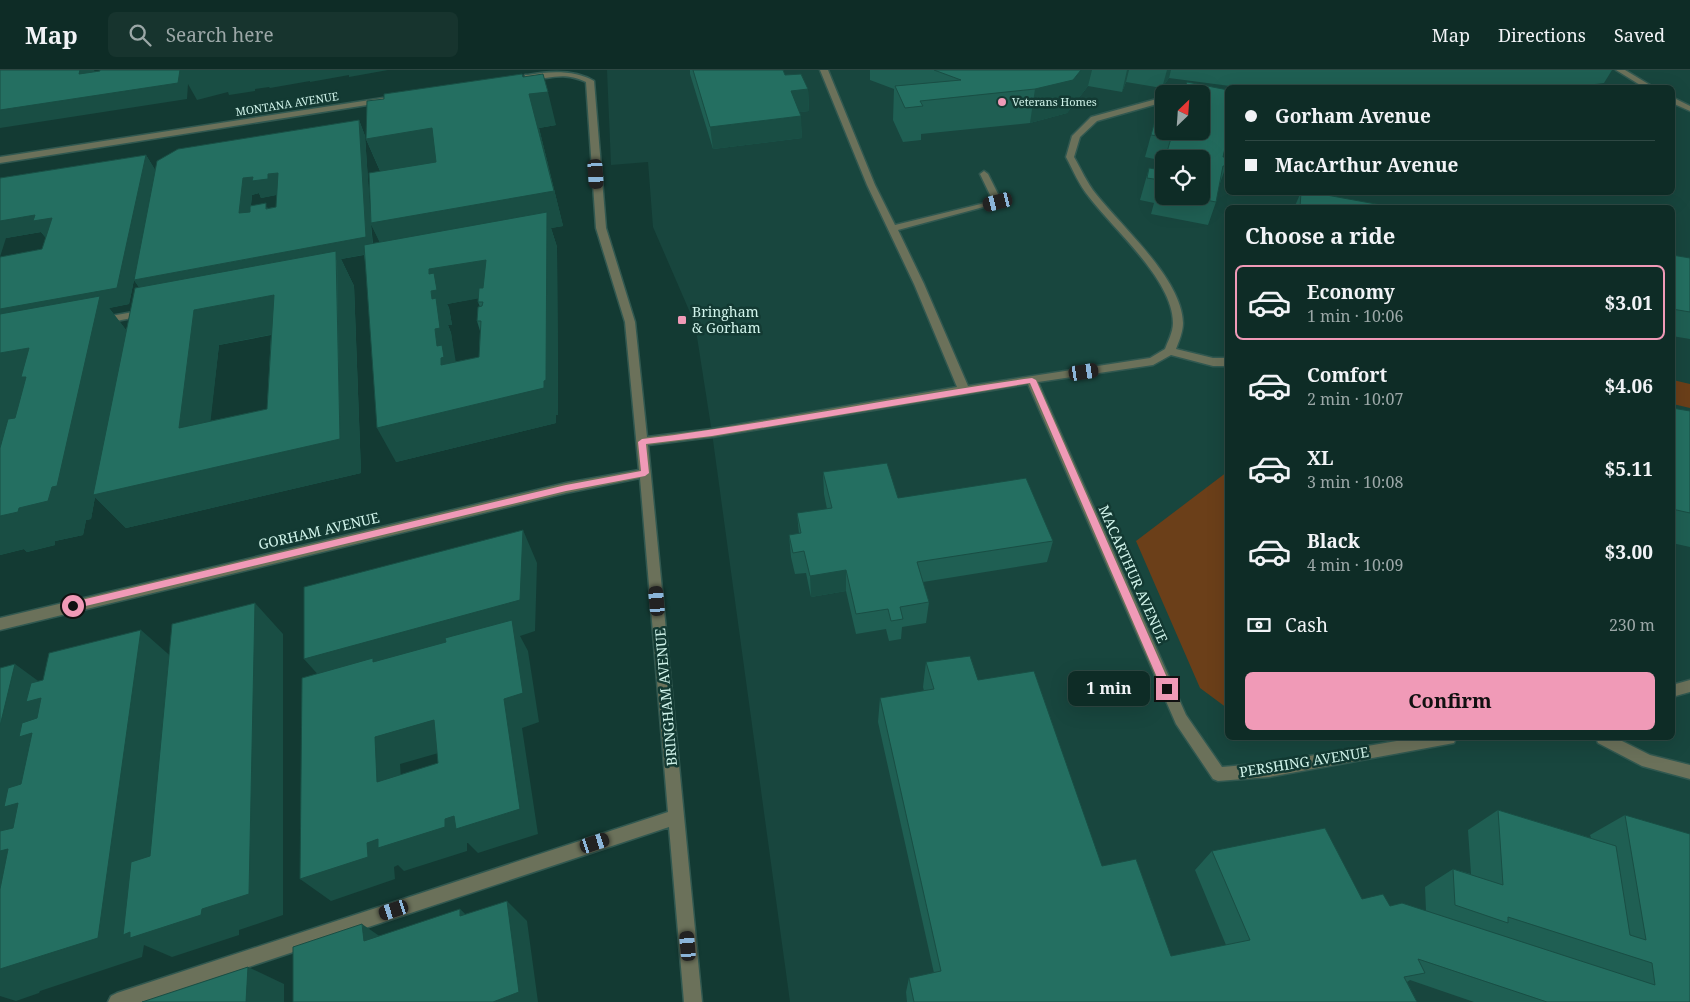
<!DOCTYPE html>
<html lang="en">
<head>
<meta charset="utf-8">
<style>
	body { margin:0; font-family:"Noto Serif",serif; background:#17342e; color:#f1f3f6; height:100vh; display:flex; flex-direction:column; font-size:19px; white-space:nowrap }
	* { box-sizing:border-box; margin:0 }
	p { font-size:16px; color:#9ba7a7 }
	.icon { flex:none; width:28px; height:28px; fill:none; stroke:currentColor; stroke-width:2; stroke-linecap:round; stroke-linejoin:round }
	.map { position:relative; flex:1; overflow:hidden }
	.details { position:absolute; left:1225px; top:135px; width:450px; height:535px; display:flex; flex-direction:column; background:#0e2c26; border-radius:8px; box-shadow:0 5px 20px #0002,0 0 0 1px #2e4843 }
	.details>* { flex:none }
	.hud { position:absolute; left:1225px; top:15px; width:450px; height:110px; border-radius:8px; box-shadow:0 5px 20px #0002,0 0 0 1px #2e4843; display:grid; align-content:center; height:110px; padding:0 20px; background:#0e2c26 }
	.needle { width:32px; rotate:25deg }
	.buttons { position:absolute; left:1155px; top:15px; display:grid; gap:10px }
	.buttons a { display:grid; place-items:center; width:55px; height:55px; border-radius:8px; background:#0e2c26; box-shadow:0 5px 20px #0002,0 0 0 1px #2e4843; font-size:25px }
	.end { position:absolute; width:22px; height:22px; margin:-11px; border:6px solid #f09ab7; background:#111; box-shadow:0 0 0 2px #111 }
	.from { border-radius:50% }
	.bubble { position:absolute; height:35px; border-radius:8px; background:#0e2c26; box-shadow:0 5px 20px #0002,0 0 0 1px #2e4843; font-size:16px; font-weight:700; line-height:35px; text-align:center }
	.car { position:absolute; width:15px; height:30px; margin:-15px -8px; border-radius:6px; box-shadow:0 0 4px 1px #0007; background:linear-gradient(#222 24%,#8ab4d8 0 40%,#222 0 76%,#8ab4d8 0 86%,#222 0) }
	.hud b { display:flex; align-items:center; gap:18px; height:48px; font-size:19px }
	.hud b+b { border-top:1px solid #2e4843 }
	.hud i { width:12px; height:12px; background:#f1f3f6 }
	ul { padding:0; list-style:none }
	li { display:flex; align-items:center; gap:15px; height:75px; margin:0 10px 8px; padding:0 10px; border:2px solid transparent; border-radius:8px }
	li div { flex:1 }
	li b { display:block; font-size:19px }
	li em { font-style:normal; font-weight:700 }
	li.on { border-color:#f09ab7 }
	li>.icon { width:45px; height:45px; stroke-width:1.5 }
	h2 { padding:0 20px; font-size:22px; line-height:60px }
	.pay { display:flex; align-items:center; gap:12px; height:55px; padding:0 20px; font-size:19px }
	.pay p { margin-inline-start:auto }
	.cta { display:flex; gap:10px; margin-top:auto; padding:10px 20px }
	.cta a { flex:1; height:58px; border-radius:8px; background:#f09ab7; color:#111; font-size:20px; font-weight:700; line-height:58px; text-align:center }
	header { display:flex; align-items:center; gap:30px; box-sizing:border-box; height:70px; padding:0 25px; background:#0e2c26; border-bottom:1px solid #2e4843 }
	header strong { font-size:24px }
	nav { display:flex; gap:28px; margin-inline-start:auto; font-size:18px }
	.search { width:350px; height:45px; background:#17342e; display:flex; align-items:center; gap:12px; box-sizing:border-box; padding:0 18px; border-radius:8px; color:#9ba7a7; font-size:19px }
	.map>svg:first-child { display:block }
</style>
</head>
<body>
<header>
<strong>Map</strong>
<div class="search"><svg class="icon" aria-label="search" viewBox="0 0 24 24"><circle cx="10" cy="10" r="6"/><path d="M15 15l6 6"/></svg>Search here</div>
<nav><a>Map</a><a>Directions</a><a>Saved</a></nav>
</header>
<div class="map">
<svg width="1690" height="932" viewBox="0 0 1690 932">
	<rect width="100%" height="100%" fill="#133a33"/>
	<path fill="#18463e" fill-rule="evenodd" d="M607,0H1690V932H790L712,363L695,254L653,157L648,92L611,95ZM1228,18H1672V122H1228ZM1164,24H1201V61H1164ZM1164,89H1201V126H1164ZM1228,138H1672V668H1228Z"/>
	<path fill="#6b3f19" d="M1673,310L1690,314V338L1673,334Z
		M1227,402V638L1200,618L1136,471Z"/>
	<g fill="none" stroke-linecap="round" stroke-linejoin="round">
		<g stroke="#315850" stroke-width="3">
			<path id="minor" d="M820,0H828L875,115L895,155L993,131L980,104L984,101L988,104L1002,132L898,160L924,214L968,316L1150,288L1165,279C1168,271 1173,262 1173,253C1173,210 1114,160 1089,127C1079,115 1073,100 1066,87L1072,66L1091,47L1164,27V32L1097,51L1080,67L1074,87C1081,99 1087,113 1096,124C1122,157 1182,209 1183,253C1183,262 1179,271 1176,279L1213,288H1228V296H1213L1171,285L1153,295L1038,312L1186,645L1222,697L1269,693L1414,668H1456L1454,673L1269,707L1218,711L1213,709L1176,654L1028,314L712,367L648,375L702,932H684L669,757L143,932H108L111,926L117,923L668,742L640,408L566,423L0,560V548L566,413L639,400L625,252L596,158L586,12C561,0 548,11 525,9V5H528C549,1 576,0 594,11L606,158L635,252L647,367L712,359L957,317L914,214L867,115Z
				M1616,0H1625L1655,18H1645Z
				M1672,27L1690,36V41L1672,33Z
				M383,28L387,30L386,32L0,93V87Z
				M144,240L148,241V245L100,254L95,251L100,248Z
				M1690,610V622L1672,627V615Z
				M1596,668H1616L1650,685L1690,695V709L1642,696L1598,673Z"/>
		</g>
		<use href="#minor" fill="#6b715a" fill-rule="evenodd"/>
	</g>
	<path fill="#1f5f53" fill-rule="evenodd" d="M690,0H783L785,5L808,19L809,41L800,42L802,68L713,79L690,4Z
		M870,0H1612L1604,13L1560,18H1245L1169,8L1162,18L1126,12L1122,22L1088,16L1067,43L1030,53L921,64V70L903,72L893,50L894,19L870,10Z
		M523,7L556,55L539,58L563,156L551,158L557,177L558,345H556V353L396,392L364,185L341,189L354,216L361,403L126,458L95,427L91,449L86,450L83,465L55,471V475L27,482L24,479L0,485V187L42,179L46,168L41,162L6,168L0,108L146,85L155,100L359,50L365,66L370,141L380,101L366,69ZM277,120L276,137L269,138L251,135L252,125L259,123L261,128L276,125ZM371,154L380,172L373,174ZM134,210L139,217L126,260L109,238L129,234ZM478,228V232L480,237L477,251L480,261L479,287L455,292L451,263L448,255H452L449,238L447,234ZM271,265L267,339L210,351L219,275Z
		M1156,47L1223,87L1226,96L1218,119L1216,132L1208,155L1151,144L1154,133L1140,130L1149,98L1162,100L1164,92V126H1201V89H1164V91L1145,87Z
		M1301,122H1310L1398,138H1294Z
		M1672,185L1690,188V269L1672,266Z
		M1672,338L1690,341V477L1672,473Z
		M823,402L898,428L1053,471L1047,492L923,512L929,532L926,553L902,557L901,569L889,571L886,559L856,564L846,521L811,527L806,503L795,504L791,487L789,465L799,464L797,443L827,439L824,424Z
		M926,592L978,610L1102,796L1171,886L1226,875L1195,800L1212,781L1362,829L1390,836L1426,841L1425,817L1453,799L1471,804L1468,760L1498,740L1591,768L1590,765L1625,745L1690,932H1474L1410,910L1407,912L1417,932H907L906,922L909,908L934,903L878,652L880,628L924,621L923,617Z"/>
	<path fill="#194e44" fill-rule="evenodd" d="M80,0H94L95,2L79,4Z
		M180,0H388L349,7V5L310,12V11L270,18L269,17L255,19V21L229,25L228,22L197,30L188,14L187,29L0,58V40Z
		M1081,0H1092L1088,16L1067,43L1030,53L1035,19Z
		M1127,0H1129L1126,12L1122,22Z
		M1167,0H1171L1169,8L1162,18Z
		M808,19L809,41L792,43L791,21Z
		M548,22L556,55L539,58L563,156L551,158L557,177L558,345H556V353L396,392L377,358L544,311L547,159L387,188L371,154L373,183L341,189L354,216L361,403L126,458L95,427L91,449L86,450L83,465L55,471V475L27,482L24,479L0,485V446L19,438L97,240L0,258V239L146,85L156,101L134,210L366,167L359,50L365,66L371,153L529,24ZM337,190L340,369L96,424L127,261L109,238L129,234L134,210L145,227Z
		M801,46L802,68L713,79L710,57Z
		M432,58L444,92L381,103L366,69Z
		M278,103L287,119L277,120L276,125L261,128L259,123L252,125L248,160L239,143L243,108Z
		M35,145L52,148L46,168L41,162L6,168L0,187V151Z
		M486,190L498,225L447,234L449,238L452,255H448L451,263L456,293L441,295L437,276L429,199Z
		M274,225L294,260L219,275L206,392L179,358L194,240Z
		M29,278L61,312L0,402V283Z
		M523,460L537,493L535,561L520,566L528,581L539,652L522,658L538,764L478,783L468,773H467V781L404,801L398,795L394,797L395,809L331,831L300,809L367,773L378,769L445,749L504,629L331,619L304,589Z
		M846,500V521L811,527L810,506Z
		M255,533L283,564V845L239,860V865L172,887L144,875L142,887L40,921L39,923L16,931L0,926V656L15,594L56,624L141,560L175,590L202,839Z
		M434,650L456,678L400,694L403,738L377,712L375,667Z
		M507,831L527,851L538,932H493Z
		M460,839L482,860L460,846Z
		M362,854L391,874L364,871Z
		M248,897L284,914V932H246Z"/>
	<path fill="#246f61" stroke="#194e44" fill-rule="evenodd" d="M0,0H80L79,4L100,1V0H180L178,13L0,40Z
		M693,0H783L785,5L801,4L808,19L791,21L801,46L710,57Z
		M934,0H1081L1073,10L1035,19L920,31L923,36L905,38L895,16L961,10Z
		M522,4L523,7L543,4L548,22L529,24L554,121L371,153L369,103L436,92L432,58L366,69L367,31L384,29V24Z
		M1187,12L1228,20V64L1223,87H1228V91L1226,96H1223L1216,132L1185,126H1201V89H1165L1171,68L1151,65L1156,47L1164,49V61H1201V24H1183Z
		M359,50L366,167L134,210L157,91L178,79ZM278,103L276,137L266,139V133L250,136V142L239,143L243,108L253,107L252,111L268,109V104Z
		M146,85L117,218L0,239V187L42,179L52,148L33,151L35,145L0,151V108Z
		M1164,95V122L1157,121L1160,110L1147,108L1149,98L1162,100Z
		M1301,122H1310L1398,138H1300Z
		M547,142L546,310L544,311V318L377,358L364,175ZM486,190L483,218H479L478,232H483L482,236L478,237L477,251H481L479,287L441,295V288L444,287L442,275L437,276L435,259L440,258L436,228L432,229L431,221L437,220L434,203L429,204V199Z
		M336,181L340,369L93,425L135,218ZM274,225L267,339L179,358L194,240Z
		M1672,185L1690,188V242L1672,239Z
		M100,226L57,416L52,417L48,431L19,438L18,442L0,446V378L8,349L15,348L26,307H21L29,278L0,283V244Z
		M1672,338L1690,341V443L1672,439Z
		M887,393L898,428L1026,408L1053,471L917,492L929,532L900,537L903,549L891,551L888,539L856,544L846,500L810,506L804,481L793,483L789,465L801,463L797,443L832,438L823,402Z
		M523,460L520,530L304,589V517Z
		M255,533L249,824L202,839L201,845L130,868V862L123,865L131,792L150,786L172,554Z
		M512,550L523,623L504,629L520,739L456,759L454,746L445,749V757L378,778V769L367,773L368,787L300,809L302,608L373,588V592L446,572L445,568ZM434,650L438,693L377,712L375,667Z
		M141,560L98,868L0,899V819L8,779L0,781V761L13,758L18,733L4,737L8,718L21,714L32,663L19,667L22,653L37,648L41,628L26,632L31,613L43,610L49,583Z
		M970,586L978,610L1034,601L1102,796L1136,789L1171,886L1250,870L1212,781L1325,758L1362,829L1383,824L1390,836L1402,833L1655,915L1652,893L1508,847V853L1455,835L1453,799L1503,815L1498,740L1616,776L1630,865L1646,870L1625,745L1690,764V932H1547L1418,889L1425,903L1404,907L1417,932H914L909,908L941,901L880,628L934,619L926,592Z
		M15,594L0,656V598Z
		M507,831L519,922L493,932H293V877L362,854L364,871L460,839V846Z
		M248,897L246,932H142Z"/>
	<path fill="#f09ab7" d="M1032,308L1036,310L1172,619L1170,622H1164L1162,619L1030,313L712,366L646,374L649,403L645,406L566,421L73,539L68,536L73,532L566,415L641,401L638,372L642,369C773,353 902,326 1032,308Z"/>
	<g fill="#f09ab7" stroke="#133a33" stroke-width="2">
		<circle cx="1002" cy="32" r="5"/>
		<rect x="677" y="245" width="10" height="10" rx="2.5"/>
	</g>
	<g text-anchor="middle" stroke-width="5" stroke-linejoin="round" paint-order="stroke">
		<g font-size="11" fill="#d1f4eb" stroke="#133a33" text-anchor="start">
			<text x="1012" y="36">Veterans Homes</text>
		</g>
		<g font-size="11" fill="#d1f4eb" stroke="#133a33">
			<text transform="translate(287 34) rotate(-9)" y="4">MONTANA AVENUE</text>
		</g>
		<g font-size="14" fill="#d1f4eb" stroke="#133a33" text-anchor="start">
			<text x="692" y="247">Bringham<tspan x="692" dy="16">&amp; Gorham</tspan></text>
		</g>
		<g font-size="14" fill="#d1f4eb" stroke="#133a33">
			<text transform="translate(319 461) rotate(-13)" y="5">GORHAM AVENUE</text>
			<text transform="translate(1133 504) rotate(66)" y="5">MACARTHUR AVENUE</text>
			<text transform="translate(666 627) rotate(-95)" y="5">BRINGHAM AVENUE</text>
			<text transform="translate(1304 692) rotate(-9)" y="5">PERSHING AVENUE</text>
		</g>
	</g>
</svg>
<div class="buttons">
<a><svg class="needle" viewBox="-14 -14 28 28"><path d="M0-13l5 13h-10z" fill="#e53935"/><path d="M0 13l5-13h-10z" fill="#9ba7a7"/></svg></a>
<a><svg class="icon" aria-label="locate" viewBox="0 0 24 24"><circle cx="12" cy="12" r="6"/><path d="M12 2v4M12 18v4M2 12h4M18 12h4"/></svg></a>
</div>
<i class="end from" style="left:73px;top:536px"></i>
<i class="end" style="left:1167px;top:619px"></i>
<div class="bubble" style="left:1068px;top:601px;width:82px">1 min</div>
<i class="car" style="left:596px;top:104px;rotate:176deg"></i>
<i class="car" style="left:998px;top:132px;rotate:256deg"></i>
<i class="car" style="left:1084px;top:302px;rotate:81deg"></i>
<i class="car" style="left:657px;top:531px;rotate:355deg"></i>
<i class="car" style="left:595px;top:773px;rotate:72deg"></i>
<i class="car" style="left:394px;top:840px;rotate:252deg"></i>
<i class="car" style="left:688px;top:876px;rotate:355deg"></i>
<div class="hud">
<b><i class="from"></i>Gorham Avenue</b>
<b><i></i>MacArthur Avenue</b>
</div>
<section class="details">
<h2>Choose a ride</h2>
<ul>
<li class="on"><svg class="icon" aria-label="car" viewBox="0 0 24 24"><path d="M5 17H2v-5l4-1 3-4h7l3 4 3 1v5h-3M9 17h6M6 11h13"/><circle cx="7" cy="17" r="2"/><circle cx="17" cy="17" r="2"/></svg><div><b>Economy</b><p>1 min · 10:06</p></div><em>$3.01</em></li>
<li><svg class="icon" aria-label="car" viewBox="0 0 24 24"><path d="M5 17H2v-5l4-1 3-4h7l3 4 3 1v5h-3M9 17h6M6 11h13"/><circle cx="7" cy="17" r="2"/><circle cx="17" cy="17" r="2"/></svg><div><b>Comfort</b><p>2 min · 10:07</p></div><em>$4.06</em></li>
<li><svg class="icon" aria-label="car" viewBox="0 0 24 24"><path d="M5 17H2v-5l4-1 3-4h7l3 4 3 1v5h-3M9 17h6M6 11h13"/><circle cx="7" cy="17" r="2"/><circle cx="17" cy="17" r="2"/></svg><div><b>XL</b><p>3 min · 10:08</p></div><em>$5.11</em></li>
<li><svg class="icon" aria-label="car" viewBox="0 0 24 24"><path d="M5 17H2v-5l4-1 3-4h7l3 4 3 1v5h-3M9 17h6M6 11h13"/><circle cx="7" cy="17" r="2"/><circle cx="17" cy="17" r="2"/></svg><div><b>Black</b><p>4 min · 10:09</p></div><em>$3.00</em></li>
</ul>
<div class="pay"><svg class="icon" aria-label="cash" viewBox="0 0 24 24"><path d="M3 7h18v10H3z"/><circle cx="12" cy="12" r="2"/></svg>Cash<p>230 m</p></div>
<div class="cta"><a>Confirm</a></div>
</section>
</div>
</body>
</html>
